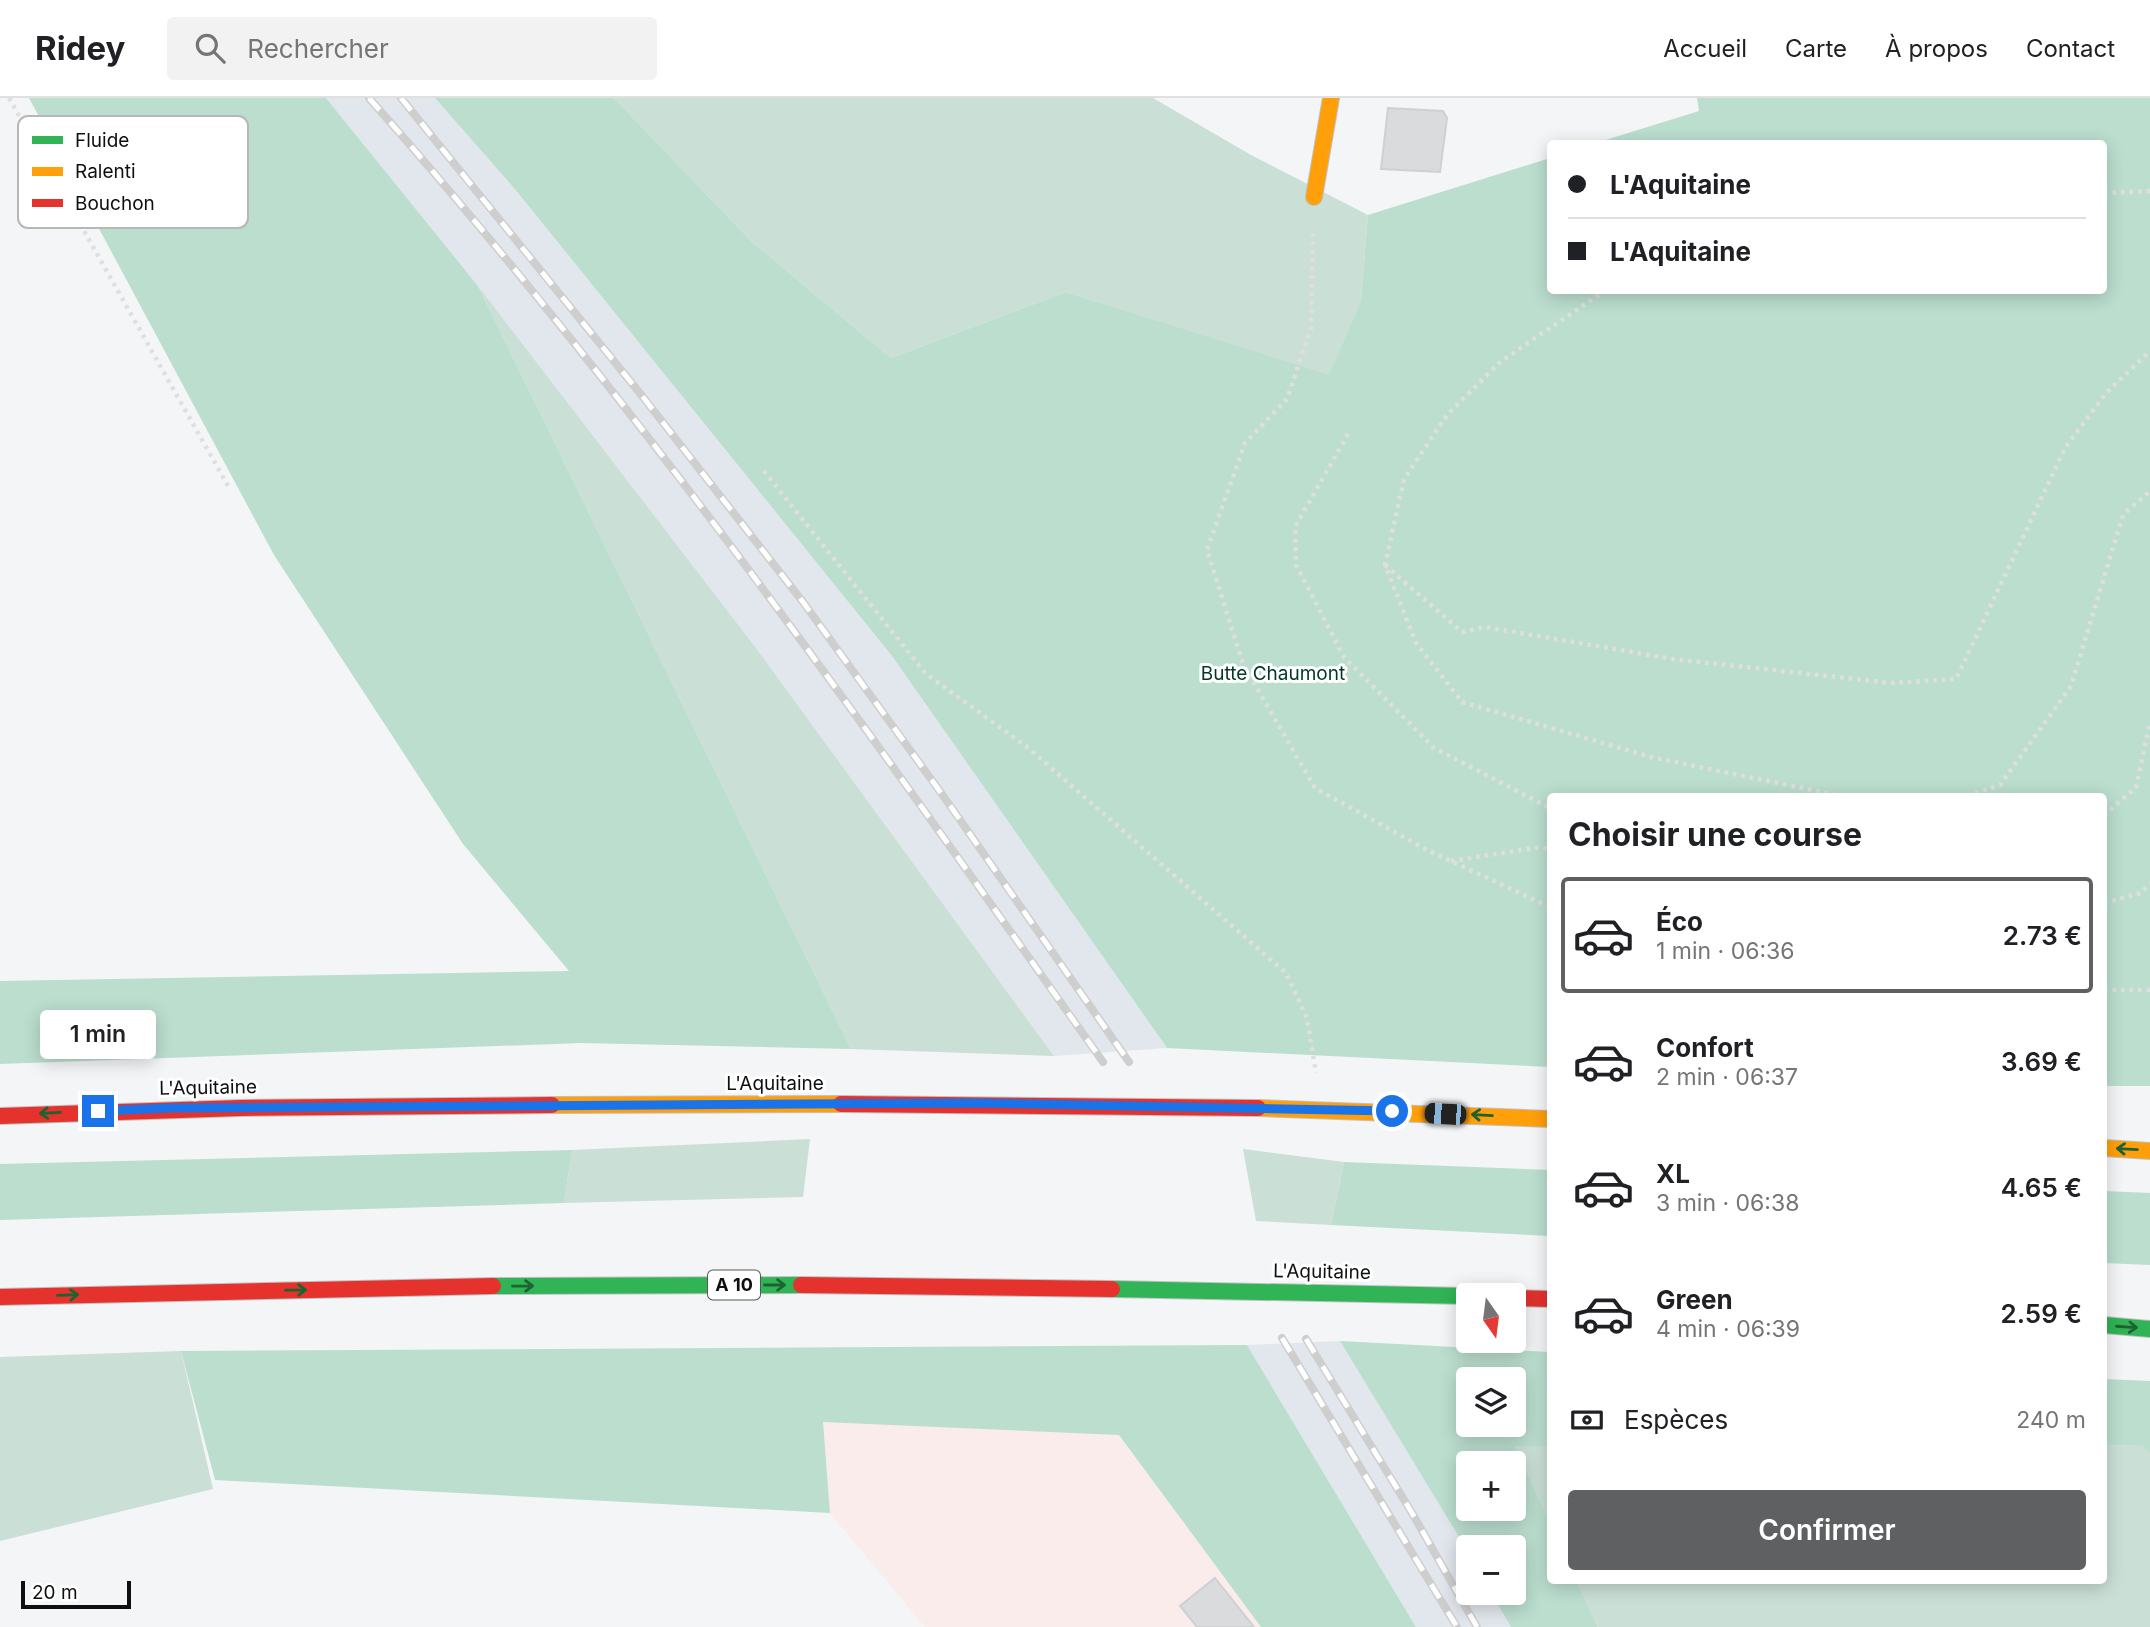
<!DOCTYPE html>
<html lang="fr">
<head>
<meta charset="utf-8">
<style>
	body { margin:0; font-family:Inter,sans-serif; background:#f2f2f2; color:#202124; height:100vh; display:flex; flex-direction:column; font-size:26px; white-space:nowrap }
	* { box-sizing:border-box; margin:0 }
	p { font-size:23px; color:#757577 }
	.icon { flex:none; width:38px; height:38px; fill:none; stroke:currentColor; stroke-width:2; stroke-linecap:round; stroke-linejoin:round }
	.map { position:relative; flex:1; overflow:hidden }
	.sheet { position:absolute; left:1547px; top:695px; width:560px; height:791px; display:flex; flex-direction:column; background:#fff; border-radius:7px; box-shadow:0 4px 18px #0003 }
	.sheet>* { flex:none }
	.hud { position:absolute; left:1547px; top:42px; width:560px; height:154px; border-radius:7px; box-shadow:0 4px 18px #0003; display:grid; align-content:center; height:154px; padding:0 21px; background:#fff }
	.needle { width:46px; rotate:166deg }
	.fabs { position:absolute; left:1456px; top:1185px; display:grid; gap:14px }
	.fabs a { display:grid; place-items:center; width:70px; height:70px; border-radius:7px; background:#fff; box-shadow:0 4px 18px #0003; font-size:35px }
	.scale { position:absolute; left:21px; bottom:18px; width:110px; box-sizing:border-box; padding-left:7px; border:4px solid #0e0f10; border-top:0; font-size:19px; line-height:24px; white-space:nowrap; color:#0e0f10; -webkit-text-stroke:5px #fff; paint-order:stroke }
	.end { position:absolute; width:32px; height:32px; margin:-16px; border:9px solid #1a73e8; background:#fff; box-shadow:0 0 0 4px #fff }
	.from { border-radius:50% }
	.bubble { position:absolute; height:49px; border-radius:7px; background:#fff; box-shadow:0 4px 18px #0003; font-size:23px; font-weight:600; line-height:49px; text-align:center }
	.car { position:absolute; width:21px; height:42px; margin:-21px -10px; border-radius:9px; box-shadow:0 0 5px 2px #0007; background:linear-gradient(#222 24%,#8ab4d8 0 40%,#222 0 76%,#8ab4d8 0 86%,#222 0) }
	.hud b { display:flex; align-items:center; gap:24px; height:66px; font-size:26px }
	.hud b+b { border-top:2px solid #e0e0e0 }
	.hud i { width:18px; height:18px; background:#202124 }
	ul { padding:0; list-style:none }
	li { display:flex; align-items:center; gap:21px; height:116px; margin:0 14px 10px; padding:0 7px; border:4px solid transparent; border-radius:7px }
	li div { flex:1 }
	li b { display:block; font-size:26px }
	li em { font-style:normal; font-weight:600 }
	li.on { border-color:#5e6061 }
	li>.icon { width:63px; height:63px; stroke-width:1.5 }
	h2 { padding:0 21px; font-size:32px; line-height:84px }
	.pay { display:flex; align-items:center; gap:18px; height:77px; padding:0 21px; font-size:26px }
	.pay p { margin-inline-start:auto }
	.primary-button { display:flex; gap:14px; margin-top:auto; padding:14px 21px }
	.primary-button a { flex:1; height:80px; border-radius:7px; background:#5e6061; color:#fff; font-size:28px; font-weight:600; line-height:80px; text-align:center }
	header { display:flex; align-items:center; gap:42px; box-sizing:border-box; height:98px; padding:0 35px; background:#fff; border-bottom:2px solid #e0e0e0 }
	header strong { font-size:33px }
	nav { display:flex; gap:38px; margin-inline-start:auto; font-size:24px }
	.search { width:490px; height:63px; background:#f2f2f2; display:flex; align-items:center; gap:18px; box-sizing:border-box; padding:0 24px; border-radius:7px; color:#757577; font-size:26px }
	.map>svg:first-child { display:block }
</style>
</head>
<body>
<header>
<strong>Ridey</strong>
<div class="search"><svg class="icon" aria-label="search" viewBox="0 0 24 24"><circle cx="10" cy="10" r="6"/><path d="M15 15l6 6"/></svg>Rechercher</div>
<nav><a>Accueil</a><a>Carte</a><a>À propos</a><a>Contact</a></nav>
</header>
<div class="map">
<svg width="2150" height="1529" viewBox="0 0 2150 1529">
	<rect width="100%" height="100%" fill="#f3f5f7"/>
	<path fill="#f9ecea" d="M823,1324L1110,1325L1261,1529H925L830,1415Z"/>
	<path fill="#e2e7ed" d="M326,0H435L514,90L892,558L1167,950L1054,958L756,550L478,188Z
		M1340,1243L1468,1454V1494L1491,1495L1511,1529H1416L1247,1247Z"/>
	<path fill="#cadfd6" d="M614,0H1153L1251,57L1368,117L1361,202L1329,278L1066,194L891,260L752,144Z
		M478,188L756,550L1054,958L851,951Z
		M810,1041L803,1099L564,1105L572,1052Z
		M1243,1051L1344,1064L1331,1127L1256,1123Z
		M181,1253L213,1391L0,1443V1259Z
		M2104,1347L2144,1348L2150,1356V1529H1598L1576,1482H2104Z
		M1515,1348H1550V1425Z"/>
	<path fill="#bbdecf" fill-rule="evenodd" d="M29,0H326L478,188L851,951L581,945L0,966V883L569,873L463,746L274,457Z
		M435,0H614L752,144L891,260L1066,194L1329,277L1361,202L1368,117L1550,60V192H2104V46L1596,45L1699,13L1697,0H2150V988H2104V698H1550V969L1167,950L892,558L514,90Z
		M572,1052L564,1105L0,1122V1066Z
		M1344,1064L1550,1072V1138L1331,1127Z
		M2104,1093L2150,1095V1167L2104,1165Z
		M1340,1243L1550,1254V1348H1515L1550,1425V1482H1576L1598,1529H1511L1491,1495L1514,1494V1449H1468V1454ZM1468,1281H1514V1326H1468ZM1468,1365H1514V1410H1468Z
		M1247,1247L1416,1529H1261L1119,1337L823,1324L830,1415L215,1382L181,1253Z
		M2104,1281L2150,1283V1356L2143,1348L2104,1347Z"/>
	<path fill="#d9dbdc" stroke="#cfd0d2" stroke-width="2" d="M1388,10L1443,13L1447,20L1440,74L1381,71Z
		M1215,1480L1254,1529H1197L1180,1508Z"/>
	<g fill="none" stroke-linecap="round" stroke-linejoin="round">
		<g stroke="#c0c1c3" stroke-width="18">
			<path id="fast" d="M493,1188L801,1187
				M1112,1191L1468,1198
				M2104,1227L2150,1231"/>
		</g>
		<g stroke="#c0c1c3" stroke-width="18">
			<path id="slow" d="M1314,99L1331,0
				M552,1007L841,1006
				M1258,1010L1550,1021
				M2104,1050L2150,1053"/>
		</g>
		<g stroke="#c0c1c3" stroke-width="18">
			<path id="jam" d="M841,1006L1258,1010
				M0,1018L240,1010L552,1007
				M801,1187L1112,1191
				M0,1199L493,1188
				M1514,1200L1550,1201"/>
		</g>
		<path stroke="#dfdfdf" stroke-width="4.5" stroke-dasharray="3.5 5" stroke-linecap="butt" d="M9,0L228,388
			M2104,95L2150,93
			M1313,135L1311,230L1287,301L1245,345L1207,452L1243,566L1315,690L1427,752L1550,809
			M1606,192L1500,264L1447,317L1404,381L1385,467L1416,545L1462,604L1651,659L1841,698
			M1348,336L1295,429L1296,467L1344,559L1434,650L1550,710
			M764,373L925,575L1027,649L1286,875L1307,920L1316,975
			M1385,467L1462,534L1485,529L1673,561L1891,585L1956,581L2065,350L2106,295L2150,253
			M1967,698L2000,687L2071,588L2123,417L2150,393
			M2104,718L2136,689L2150,624
			M1451,763L1541,749L1550,752
			M2104,805L2141,795L2150,785
			M2104,892H2150"/>
		<use href="#fast" stroke="#30b455" stroke-width="16"/>
		<use href="#slow" stroke="#ff9f0a" stroke-width="16"/>
		<use href="#jam" stroke="#e5322d" stroke-width="16"/>
		<g stroke="#cecece" stroke-width="8">
			<path id="rail" d="M369,0C637,303 869,634 1103,964
				M401,0L643,299L803,504L944,699L1129,964
				M1282,1240L1457,1529
				M1306,1241L1412,1415L1477,1529"/>
		</g>
		<use href="#rail" stroke="#fff" stroke-width="5" stroke-dasharray="16" stroke-linecap="butt"/>
	</g>
	<defs><path id="oneway-shaft" d="M-6 0H5M1.5-3L5.5 0L1.5 3" fill="none" stroke-width="1.6" stroke-linecap="round" stroke-linejoin="round" transform="scale(1.75)"/></defs>
	<g stroke="#1f6232">
		<use href="#oneway-shaft" transform="translate(50 1015) rotate(177)"/>
		<use href="#oneway-shaft" transform="translate(1482 1017) rotate(-177)"/>
		<use href="#oneway-shaft" transform="translate(2127 1051) rotate(-177)"/>
		<use href="#oneway-shaft" transform="translate(775 1187)"/>
		<use href="#oneway-shaft" transform="translate(523 1188) rotate(-1)"/>
		<use href="#oneway-shaft" transform="translate(296 1192) rotate(-1)"/>
		<use href="#oneway-shaft" transform="translate(68 1197) rotate(-2)"/>
		<use href="#oneway-shaft" transform="translate(2127 1229) rotate(4)"/>
	</g>
	<g fill="none" stroke-linecap="round" stroke-linejoin="round">
		<path stroke="#1a73e8" stroke-width="9" d="M98,1013L172,1010L976,1005L1392,1013"/>
	</g>
	<g text-anchor="middle" stroke-width="6" stroke-linejoin="round" paint-order="stroke">
		<rect fill="#fff" stroke="#565758" stroke-width="2" x="708" y="1172.5" width="52" height="29" rx="5"/>
		<g font-size="18" font-weight="bold" fill="#0e0f10">
			<text x="734" y="1193">A 10</text>
		</g>
		<g font-size="19" fill="#013826" stroke="#fff">
			<text x="1273" y="582">Butte Chaumont</text>
		</g>
		<g font-size="19" fill="#0e0f10" stroke="#fff">
			<text x="775" y="992">L'Aquitaine</text>
			<text transform="translate(208 989) rotate(-1)" y="7">L'Aquitaine</text>
			<text transform="translate(1322 1173) rotate(1)" y="7">L'Aquitaine</text>
		</g>
	</g>
	<rect x="18" y="18" width="230" height="112" rx="10" fill="#fff" stroke="#b7b7b7" stroke-width="2"/>
	<rect x="32" y="38" width="31" height="8" fill="#30b455"/>
	<rect x="32" y="69" width="31" height="9" fill="#ff9f0a"/>
	<rect x="32" y="101" width="31" height="8" fill="#e5322d"/>
	<g font-size="19" fill="#0e0f10">
		<text x="75" y="49">Fluide</text>
		<text x="75" y="80">Ralenti</text>
		<text x="75" y="112">Bouchon</text>
	</g>
</svg>
<div class="fabs">
<a><svg class="needle" viewBox="-14 -14 28 28"><path d="M0-13l5 13h-10z" fill="#e53935"/><path d="M0 13l5-13h-10z" fill="#757577"/></svg></a>
<a><svg class="icon" aria-label="layers" viewBox="0 0 24 24"><path d="M12 4l9 5-9 5-9-5zM3 14l9 5 9-5"/></svg></a>
<a>+</a>
<a>−</a>
</div>
<div class="scale">20 m</div>
<i class="end from" style="left:1392px;top:1013px"></i>
<i class="end" style="left:98px;top:1013px"></i>
<div class="bubble" style="left:40px;top:912px;width:116px">1 min</div>
<i class="car" style="left:1445px;top:1016px;rotate:273deg"></i>
<div class="hud">
<b><i class="from"></i>L'Aquitaine</b>
<b><i></i>L'Aquitaine</b>
</div>
<section class="sheet">
<h2>Choisir une course</h2>
<ul>
<li class="on"><svg class="icon" aria-label="car" viewBox="0 0 24 24"><path d="M5 17H2v-5l4-1 3-4h7l3 4 3 1v5h-3M9 17h6M6 11h13"/><circle cx="7" cy="17" r="2"/><circle cx="17" cy="17" r="2"/></svg><div><b>Éco</b><p>1 min · 06:36</p></div><em>2.73 €</em></li>
<li><svg class="icon" aria-label="car" viewBox="0 0 24 24"><path d="M5 17H2v-5l4-1 3-4h7l3 4 3 1v5h-3M9 17h6M6 11h13"/><circle cx="7" cy="17" r="2"/><circle cx="17" cy="17" r="2"/></svg><div><b>Confort</b><p>2 min · 06:37</p></div><em>3.69 €</em></li>
<li><svg class="icon" aria-label="car" viewBox="0 0 24 24"><path d="M5 17H2v-5l4-1 3-4h7l3 4 3 1v5h-3M9 17h6M6 11h13"/><circle cx="7" cy="17" r="2"/><circle cx="17" cy="17" r="2"/></svg><div><b>XL</b><p>3 min · 06:38</p></div><em>4.65 €</em></li>
<li><svg class="icon" aria-label="car" viewBox="0 0 24 24"><path d="M5 17H2v-5l4-1 3-4h7l3 4 3 1v5h-3M9 17h6M6 11h13"/><circle cx="7" cy="17" r="2"/><circle cx="17" cy="17" r="2"/></svg><div><b>Green</b><p>4 min · 06:39</p></div><em>2.59 €</em></li>
</ul>
<div class="pay"><svg class="icon" aria-label="cash" viewBox="0 0 24 24"><path d="M3 7h18v10H3z"/><circle cx="12" cy="12" r="2"/></svg>Espèces<p>240 m</p></div>
<div class="primary-button"><a>Confirmer</a></div>
</section>
</div>
</body>
</html>
